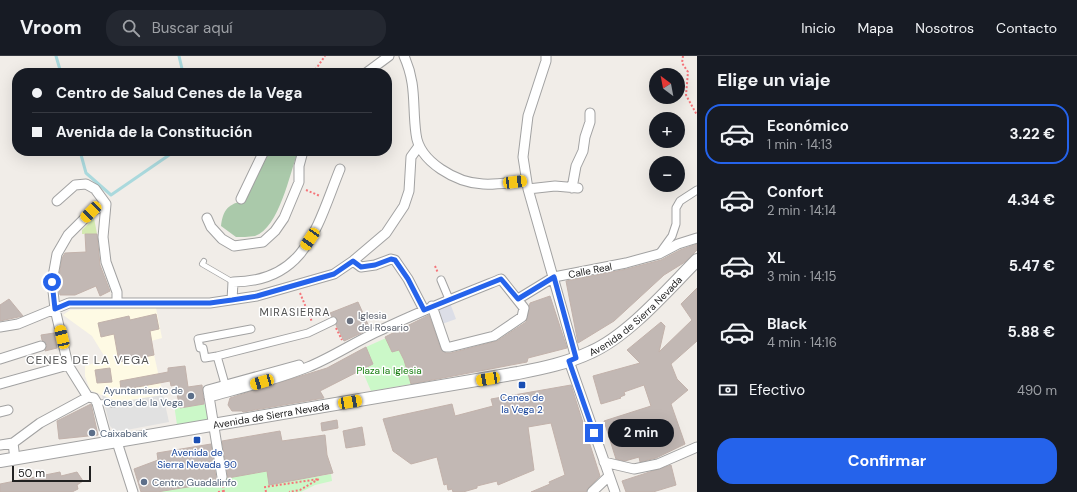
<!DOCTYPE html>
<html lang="es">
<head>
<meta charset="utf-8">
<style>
	body { margin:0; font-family:"DM Sans",sans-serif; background:#242831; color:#f1f3f6; height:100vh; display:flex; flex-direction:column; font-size:15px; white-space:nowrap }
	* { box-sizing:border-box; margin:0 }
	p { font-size:13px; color:#9ea1a6 }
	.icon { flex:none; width:22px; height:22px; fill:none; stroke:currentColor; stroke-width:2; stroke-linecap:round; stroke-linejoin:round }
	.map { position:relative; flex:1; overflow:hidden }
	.panel { display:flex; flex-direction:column; background:#171b24; width:380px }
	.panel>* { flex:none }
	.guide { position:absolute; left:12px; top:12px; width:380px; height:88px; border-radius:16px; box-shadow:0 4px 16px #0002; display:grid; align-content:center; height:88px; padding:0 20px; background:#171b24 }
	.needle { width:26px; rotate:328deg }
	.tools { position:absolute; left:649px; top:12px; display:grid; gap:8px }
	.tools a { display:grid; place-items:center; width:36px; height:36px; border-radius:50%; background:#171b24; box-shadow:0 4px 16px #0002; font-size:20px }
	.scale { position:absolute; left:12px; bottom:10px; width:79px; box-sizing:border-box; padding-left:4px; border:2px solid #212121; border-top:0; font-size:11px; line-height:14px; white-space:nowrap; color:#212121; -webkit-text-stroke:3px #fff; paint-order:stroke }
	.end { position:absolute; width:18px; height:18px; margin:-9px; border:5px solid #2563eb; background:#fff; box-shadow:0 0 0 2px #fff }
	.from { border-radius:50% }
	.bubble { position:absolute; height:28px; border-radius:14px; background:#171b24; box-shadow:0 4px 16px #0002; font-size:13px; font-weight:700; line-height:28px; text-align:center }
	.car { position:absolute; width:12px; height:24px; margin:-12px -6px; border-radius:5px; box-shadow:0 0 3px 1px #0007; background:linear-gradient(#f5c518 24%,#345 0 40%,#f5c518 0 76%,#345 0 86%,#f5c518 0) }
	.guide b { display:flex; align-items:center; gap:14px; height:38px; font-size:15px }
	.guide b+b { border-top:1px solid #363941 }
	.guide i { width:10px; height:10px; background:#f1f3f6 }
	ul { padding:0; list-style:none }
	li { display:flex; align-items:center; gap:12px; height:60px; margin:0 8px 6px; padding:0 12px; border:2px solid transparent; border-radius:16px }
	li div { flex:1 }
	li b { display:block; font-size:15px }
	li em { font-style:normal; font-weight:700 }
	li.active { border-color:#2563eb }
	li>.icon { width:36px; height:36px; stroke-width:1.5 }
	h2 { padding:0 20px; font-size:18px; line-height:48px }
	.pay { display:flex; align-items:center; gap:10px; height:44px; padding:0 20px; font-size:15px }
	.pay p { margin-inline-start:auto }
	.primary-button { display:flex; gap:8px; margin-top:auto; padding:8px 20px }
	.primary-button a { flex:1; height:46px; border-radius:16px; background:#2563eb; color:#fff; font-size:16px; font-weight:700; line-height:46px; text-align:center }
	header { display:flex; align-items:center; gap:24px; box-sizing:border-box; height:56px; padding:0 20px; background:#171b24; border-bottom:1px solid #363941 }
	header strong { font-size:19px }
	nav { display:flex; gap:22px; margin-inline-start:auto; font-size:14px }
	.search { width:280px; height:36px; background:#242831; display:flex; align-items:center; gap:10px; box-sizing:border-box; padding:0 14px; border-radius:16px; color:#9ea1a6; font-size:15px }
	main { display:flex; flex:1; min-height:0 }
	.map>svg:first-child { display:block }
</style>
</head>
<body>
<header>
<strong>Vroom</strong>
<div class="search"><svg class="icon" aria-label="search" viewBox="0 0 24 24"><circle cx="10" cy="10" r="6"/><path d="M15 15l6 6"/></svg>Buscar aquí</div>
<nav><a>Inicio</a><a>Mapa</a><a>Nosotros</a><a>Contacto</a></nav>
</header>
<main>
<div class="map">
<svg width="697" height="436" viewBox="0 0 697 436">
	<rect width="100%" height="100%" fill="#f1ede8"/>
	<path fill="#fefae4" d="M156,252L162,282L151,285L163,339L118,346L90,334L85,320V310L106,303L92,280L63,259L70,254Z"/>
	<path fill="#d4e9b1" d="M94,162L97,178H82V174Z"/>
	<path fill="#aac9aa" d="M266,95H298C290,117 279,172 255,180C249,181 241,181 236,181L221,170C223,156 226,149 242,145Z"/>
	<path fill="#cbf8c8" d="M386,282L392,296L399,294L404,304L411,328L371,335L362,314L373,308L366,291Z
		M178,347L180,352L205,348L208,364L177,369L174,348Z
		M268,415L269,429L331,418L332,425L315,429L301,436H157L205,428V430L227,422Z"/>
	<path fill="#e1e1e1" d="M102,339L118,346L163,339L169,366L116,376L110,370Z"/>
	<path fill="#dcdee7" d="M450,247L456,263L442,268L436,252Z"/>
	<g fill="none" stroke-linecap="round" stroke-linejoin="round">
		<path stroke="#aad9dd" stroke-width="3" d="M56,0L61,17
			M179,0L183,17
			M80,95L86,117L111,139L175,95"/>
	</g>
	<path fill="#c2b8b4" stroke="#c2b2ab" d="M85,178H97L100,209L110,235L100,240L96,230L75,239H60L58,226L62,202L65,197L86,196Z
		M697,188V194L685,206L664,219L614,265L578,287L566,225L627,213L661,204L680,194Z
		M697,232V285L671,308L677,323L688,334L671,348L685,388L656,402L640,406L639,401L625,405L616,403L604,365L651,350L644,329L624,336L625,339L620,341L621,342L601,348L593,320L640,307L627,294L661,266L665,270L659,296L692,264L681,248Z
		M550,240L567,292L528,302L527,306L411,328L404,304L399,294L392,296L385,281L429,259L441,293L446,297H451L497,285L526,266L530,247Z
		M9,243L23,260L0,265V249Z
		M358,246L370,273L344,285L336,269L337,263L331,260L330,257Z
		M156,258L159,273L150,275L154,299L119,306L114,278L101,281L98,267L129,260L130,264Z
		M54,277L57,292L45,295L47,289L42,284L41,279Z
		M366,291L373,308L320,335L324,342L243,356L242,355H232L228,349L230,342L327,312Z
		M185,310L188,331L202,329L204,348L180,352L175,329L171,330L170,325L121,334L120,325L168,316V312Z
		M110,312L112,326L97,327L95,314Z
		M571,329L600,420L588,432L586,436H531L550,428L549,426L565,419L551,367L528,371L534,414L498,429L497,425L477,430V432L463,436H453L452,433L448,434L447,428L444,429L437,401L411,408L393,395L383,363L452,348L455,360L493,350L491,343Z
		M91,348L98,379L59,383L57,365Z
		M337,364L338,372L322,375L321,367Z
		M362,371L365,389L346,392L343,375Z
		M280,375L282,385L325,379L327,399L333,417L269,429L267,415L228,422L222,385Z
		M211,388L216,422L219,426L157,436H141L134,413L158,404L157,397Z
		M671,409L676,429L653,436H626L622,425Z
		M60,416L61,420L77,416L83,425L77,429L78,433L72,436H0V428Z"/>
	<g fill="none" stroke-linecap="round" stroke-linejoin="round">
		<g stroke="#a2a2a2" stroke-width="6">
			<path id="service" d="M204,205L202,208L233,226
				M97,347L106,346L113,349"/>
		</g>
		<g stroke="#a2a2a2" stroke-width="9">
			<path id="pedestrian" d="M659,198L672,180L676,168V152L680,145L697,134
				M441,224L449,243
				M251,273L198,283L200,292H203L205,302L217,300L308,277L333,265
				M217,300L225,328"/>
		</g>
		<g stroke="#a2a2a2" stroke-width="11">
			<path id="minor" d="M404,0C417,29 412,49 416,78C419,106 457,127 483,128C497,129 512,126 526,125
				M546,0V5L528,60L523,101L528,133L576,302
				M366,17L389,0
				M572,132L576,110L583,95L585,81L590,66V57
				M528,133L555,130L578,132
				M241,143L264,95
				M57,145L75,129L86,128L95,133L106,148L103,181L106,206L117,236V247
				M106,148L91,156L68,179L57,198L52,226L55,253L68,309L88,341L94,342L97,347L108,387
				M207,162L211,171L222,183L234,190L263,186L275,175L284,162L299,126V110L303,95
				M353,205L361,211L375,209L391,203L395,204L408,223L424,254
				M518,243L554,221L626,207L659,198L678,188L697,182
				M232,244L233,226C306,226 317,170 340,113
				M0,271L18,268L69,247H210L257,240L334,218L353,205L386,177L404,150L409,135L411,101L419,90
				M0,303L41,290
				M569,305L615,436
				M0,328L68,309
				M209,341C242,332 276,324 308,311C333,301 356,285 381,274C420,255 461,239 501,223L524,252L522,261L494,280L450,291H446L432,250
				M0,356L8,354
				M117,386L133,436
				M0,389L13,387
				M15,403L13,387L40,367L88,341
				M604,406L634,413L658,408L697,391
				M222,421L208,334L299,309
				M592,436L609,420"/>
		</g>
		<g stroke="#a2a2a2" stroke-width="14">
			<g id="tertiary">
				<path id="s1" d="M0,405L518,317C543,312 568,307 591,296C629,279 668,233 697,204"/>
			</g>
		</g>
		<path stroke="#f5757a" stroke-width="2" stroke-dasharray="2 2" stroke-linecap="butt" d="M683,0L682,7L688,16L686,39L697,59
			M313,17L325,0
			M306,134L320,140
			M435,210L438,217
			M300,237L312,266
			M336,272L342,284
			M223,430L224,436
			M218,436L224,435
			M266,436L265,431L319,423L300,434L289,436"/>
		<use href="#service" stroke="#fff" stroke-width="4.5"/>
		<use href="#pedestrian" stroke="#fff" stroke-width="7"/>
		<use href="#minor" stroke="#fff" stroke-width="9"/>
		<use href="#tertiary" stroke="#fff" stroke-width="12"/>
	</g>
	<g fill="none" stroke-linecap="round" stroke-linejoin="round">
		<path stroke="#2563eb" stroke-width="5" d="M52,226L55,253L69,247H210L232,244L257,240L334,218L353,205L361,211L375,209L391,203L395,204L408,223L424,254L501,223L518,243L554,221L576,302L569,305L594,377"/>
	</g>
	<circle fill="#6b7280" stroke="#fff" stroke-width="1.5" cx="350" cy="265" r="4"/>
	<g fill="#1a4fb4" stroke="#fff" stroke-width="1.5">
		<rect x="518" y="325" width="8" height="8" rx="2"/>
		<rect x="193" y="380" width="8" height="8" rx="2"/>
	</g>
	<g fill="#5c6f8a" stroke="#fff" stroke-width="1.5">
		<circle cx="191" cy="340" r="4"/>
		<circle cx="92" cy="377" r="4"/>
		<circle cx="144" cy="426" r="4"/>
	</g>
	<g text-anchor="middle" stroke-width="3" stroke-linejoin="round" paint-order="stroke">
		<g font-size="10" fill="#212121" stroke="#fff">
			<text transform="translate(590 214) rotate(-11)" y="4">Calle Real</text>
			<text dy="4" stroke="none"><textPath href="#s1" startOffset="659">Avenida de Sierra Nevada</textPath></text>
			<text dy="4" stroke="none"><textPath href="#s1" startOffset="275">Avenida de Sierra Nevada</textPath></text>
		</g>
		<g font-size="10" fill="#5b616d" stroke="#fff" text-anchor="start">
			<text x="358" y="263">Iglesia<tspan x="358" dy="12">del Rosario</tspan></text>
		</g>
		<g font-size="10" fill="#177e10" stroke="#fff">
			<text x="389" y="318">Plaza la Iglesia</text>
		</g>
		<g font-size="10" fill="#4e5e75" stroke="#fff" text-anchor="start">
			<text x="183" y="338" text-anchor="end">Ayuntamiento de<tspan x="183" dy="12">Cenes de la Vega</tspan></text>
			<text x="100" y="381">Caixabank</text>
			<text x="152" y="430">Centro Guadalinfo</text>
		</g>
		<g font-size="10" fill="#164399" stroke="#fff">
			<text x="522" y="345">Cenes de<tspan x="522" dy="12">la Vega 2</tspan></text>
			<text x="197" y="400">Avenida de<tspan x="197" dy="12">Sierra Nevada 90</tspan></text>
		</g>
		<g font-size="11" letter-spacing="1" fill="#545454" stroke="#fff">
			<text x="295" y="260">MIRASIERRA</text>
		</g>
		<g font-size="12" letter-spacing="1" fill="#545454" stroke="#fff">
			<text x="88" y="308">CENES DE LA VEGA</text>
		</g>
	</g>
</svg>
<div class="tools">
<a><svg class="needle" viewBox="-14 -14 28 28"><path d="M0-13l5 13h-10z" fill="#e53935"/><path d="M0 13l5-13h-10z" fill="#9ea1a6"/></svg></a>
<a>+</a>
<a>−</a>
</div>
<div class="scale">50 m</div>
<i class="end from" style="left:52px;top:226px"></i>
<i class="end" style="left:594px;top:377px"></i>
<div class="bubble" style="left:608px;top:363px;width:66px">2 min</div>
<i class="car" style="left:515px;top:126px;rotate:83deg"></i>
<i class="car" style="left:91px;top:156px;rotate:225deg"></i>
<i class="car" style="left:310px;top:183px;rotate:214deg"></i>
<i class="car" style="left:62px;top:281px;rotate:347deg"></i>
<i class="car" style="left:488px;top:323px;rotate:260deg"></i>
<i class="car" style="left:262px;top:326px;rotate:254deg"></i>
<i class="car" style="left:350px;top:346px;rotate:80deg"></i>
<div class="guide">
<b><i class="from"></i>Centro de Salud Cenes de la Vega</b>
<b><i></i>Avenida de la Constitución</b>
</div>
</div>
<section class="panel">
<h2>Elige un viaje</h2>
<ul>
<li class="active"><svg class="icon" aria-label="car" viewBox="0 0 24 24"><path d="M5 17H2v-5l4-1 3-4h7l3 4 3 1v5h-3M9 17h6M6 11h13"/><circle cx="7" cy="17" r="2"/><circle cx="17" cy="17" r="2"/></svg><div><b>Económico</b><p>1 min · 14:13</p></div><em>3.22 €</em></li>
<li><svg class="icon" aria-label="car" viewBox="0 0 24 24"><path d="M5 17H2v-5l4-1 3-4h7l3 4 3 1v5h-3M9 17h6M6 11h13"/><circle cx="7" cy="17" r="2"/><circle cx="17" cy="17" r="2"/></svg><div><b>Confort</b><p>2 min · 14:14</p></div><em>4.34 €</em></li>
<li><svg class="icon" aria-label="car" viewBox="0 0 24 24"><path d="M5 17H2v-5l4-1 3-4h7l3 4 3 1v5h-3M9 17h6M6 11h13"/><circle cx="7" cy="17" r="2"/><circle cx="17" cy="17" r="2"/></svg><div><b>XL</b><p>3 min · 14:15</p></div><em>5.47 €</em></li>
<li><svg class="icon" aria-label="car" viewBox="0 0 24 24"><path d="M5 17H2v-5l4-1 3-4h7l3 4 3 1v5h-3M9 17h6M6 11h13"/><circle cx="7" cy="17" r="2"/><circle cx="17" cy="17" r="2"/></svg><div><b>Black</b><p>4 min · 14:16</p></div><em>5.88 €</em></li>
</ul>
<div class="pay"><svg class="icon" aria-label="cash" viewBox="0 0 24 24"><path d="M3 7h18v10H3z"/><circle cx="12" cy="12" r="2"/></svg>Efectivo<p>490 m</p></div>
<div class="primary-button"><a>Confirmar</a></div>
</section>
</main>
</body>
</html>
